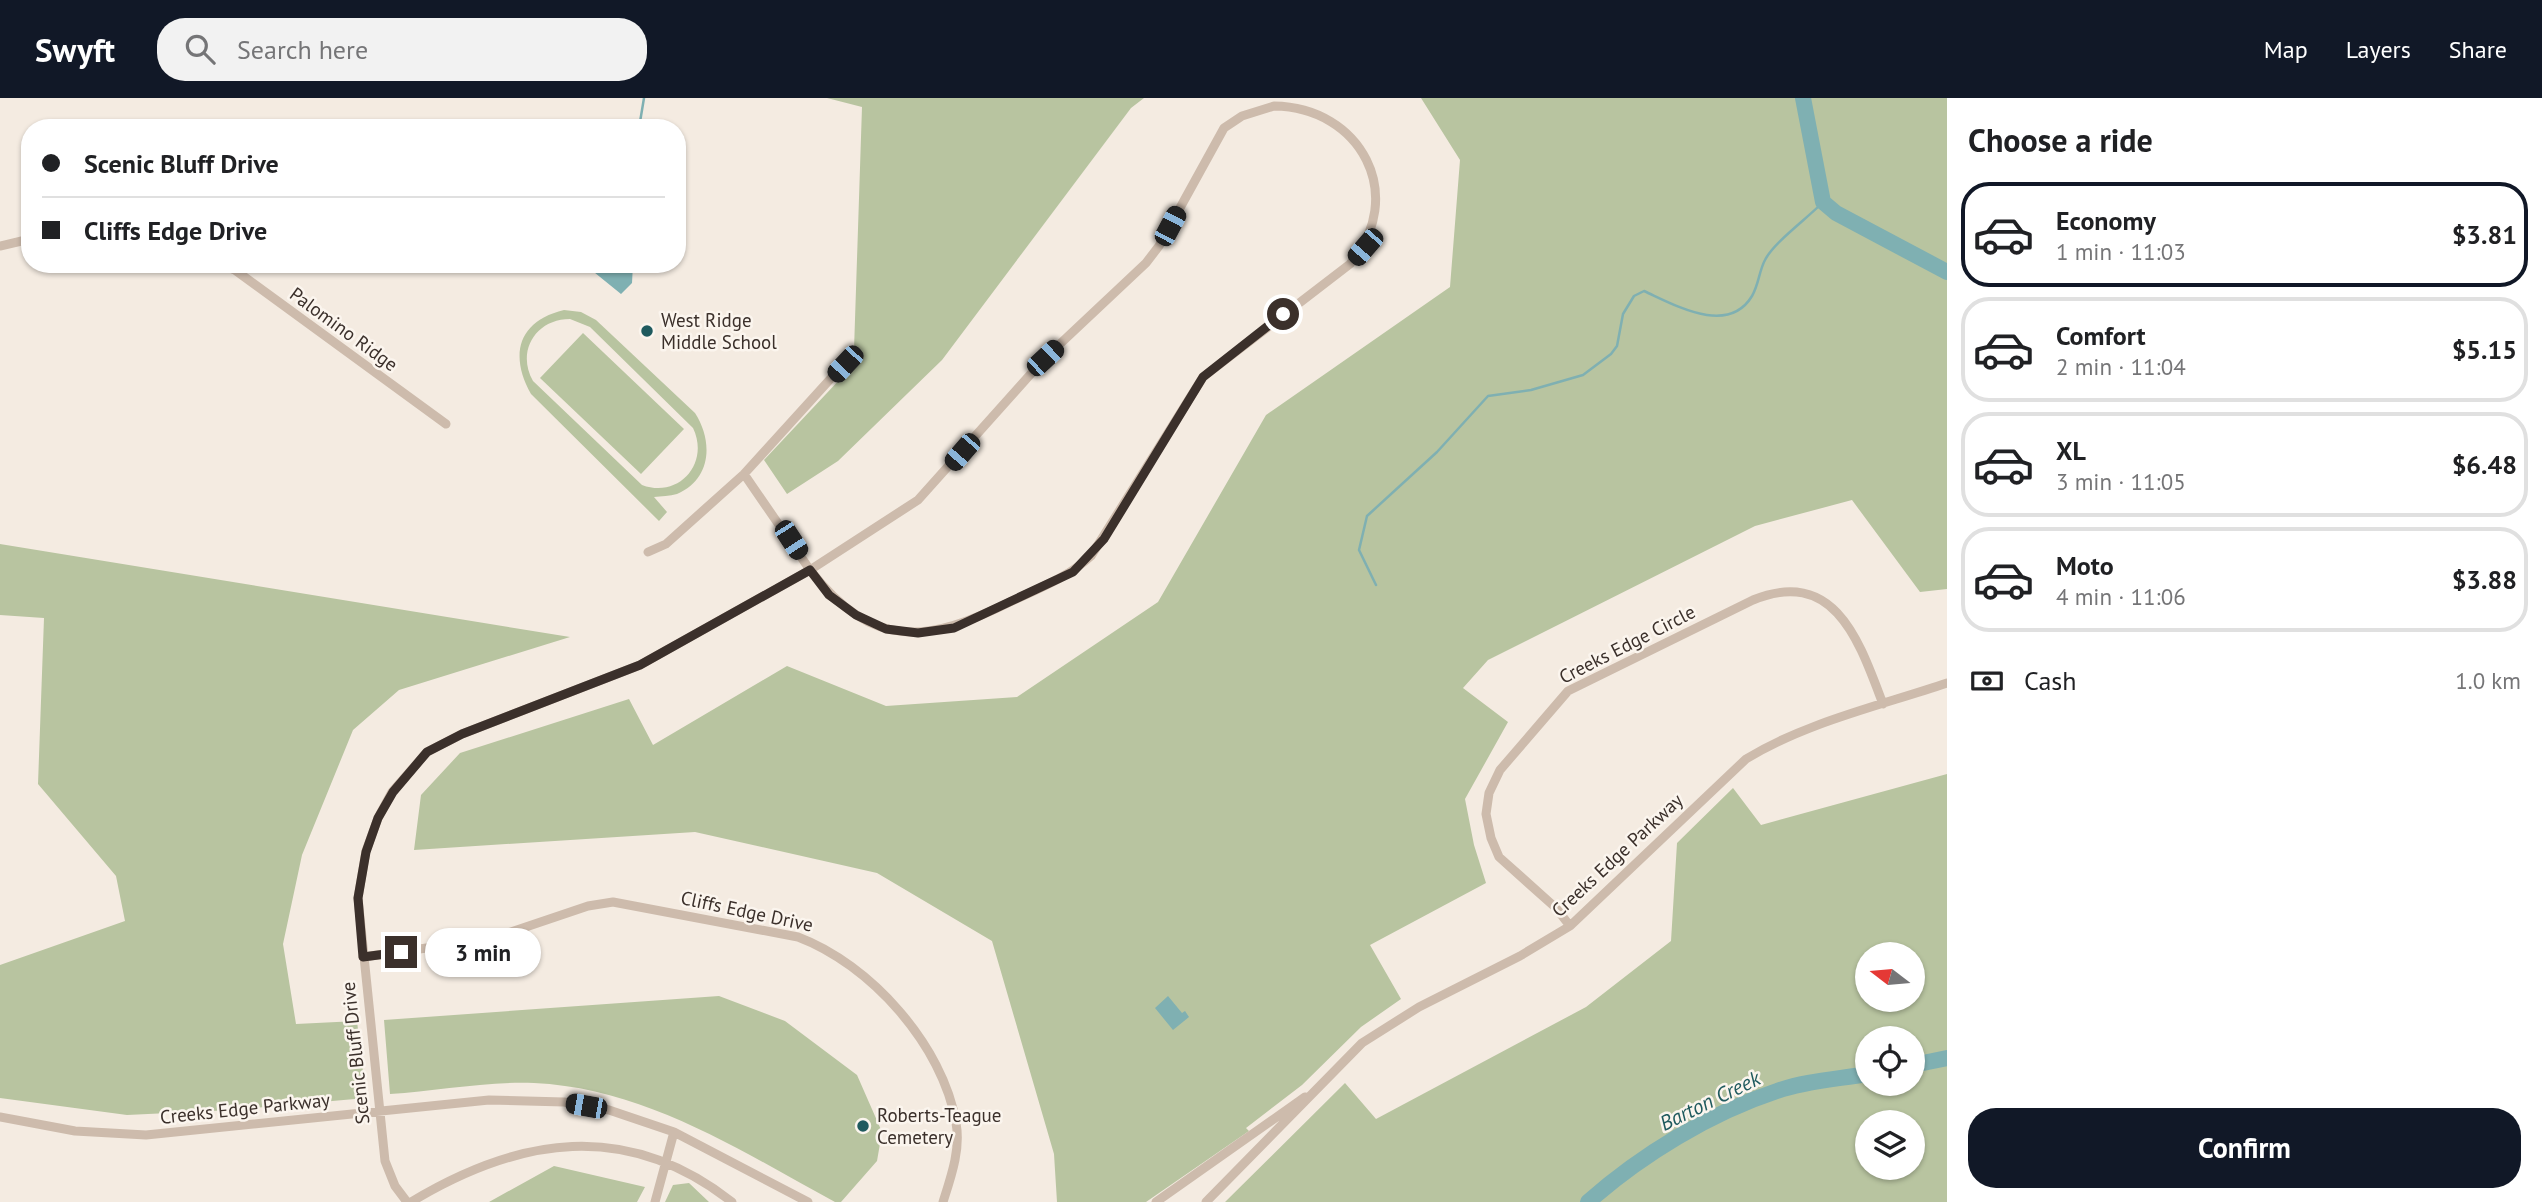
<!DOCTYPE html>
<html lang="en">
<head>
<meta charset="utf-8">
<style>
	body { margin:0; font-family:"PT Sans",sans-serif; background:#f2f2f2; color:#202124; height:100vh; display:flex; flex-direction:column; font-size:26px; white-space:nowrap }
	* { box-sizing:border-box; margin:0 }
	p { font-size:23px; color:#757577 }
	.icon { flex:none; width:38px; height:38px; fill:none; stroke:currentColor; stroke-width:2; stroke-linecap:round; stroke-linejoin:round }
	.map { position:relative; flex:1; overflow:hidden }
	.details { display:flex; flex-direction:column; background:#fff; width:595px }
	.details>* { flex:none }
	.top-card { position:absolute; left:21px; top:21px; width:665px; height:154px; border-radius:28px; box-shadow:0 2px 5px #0004; display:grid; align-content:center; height:154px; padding:0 21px; background:#fff }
	.needle { width:46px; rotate:286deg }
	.controls { position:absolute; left:1855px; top:844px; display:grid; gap:14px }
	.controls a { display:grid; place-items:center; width:70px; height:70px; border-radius:50%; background:#fff; box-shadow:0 2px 5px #0004; font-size:35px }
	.end { position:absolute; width:32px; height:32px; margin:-16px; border:9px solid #3b302b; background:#fff; box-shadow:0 0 0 4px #fff }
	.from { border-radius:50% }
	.bubble { position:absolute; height:49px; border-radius:24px; background:#fff; box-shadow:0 2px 5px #0004; font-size:23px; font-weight:600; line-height:49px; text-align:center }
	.car { position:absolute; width:21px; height:42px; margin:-21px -10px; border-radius:9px; box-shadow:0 0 5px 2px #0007; background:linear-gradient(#222 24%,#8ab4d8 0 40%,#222 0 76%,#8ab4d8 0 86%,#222 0) }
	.top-card b { display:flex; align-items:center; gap:24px; height:66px; font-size:26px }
	.top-card b+b { border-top:2px solid #e0e0e0 }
	.top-card i { width:18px; height:18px; background:#202124 }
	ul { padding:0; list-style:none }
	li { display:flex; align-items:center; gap:21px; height:105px; margin:0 14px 10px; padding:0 7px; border:4px solid #e0e0e0; border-radius:28px }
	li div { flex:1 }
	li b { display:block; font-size:26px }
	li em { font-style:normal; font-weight:600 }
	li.active { border-color:#111827 }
	li>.icon { width:63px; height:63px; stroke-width:1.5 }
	h2 { padding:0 21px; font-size:32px; line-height:84px }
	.pay { display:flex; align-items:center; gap:18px; height:77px; padding:0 21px; font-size:26px }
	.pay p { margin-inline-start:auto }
	.primary-button { display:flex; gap:14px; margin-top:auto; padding:14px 21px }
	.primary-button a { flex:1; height:80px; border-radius:28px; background:#111827; color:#fff; font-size:28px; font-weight:600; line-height:80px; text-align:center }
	header { display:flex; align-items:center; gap:42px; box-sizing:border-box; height:98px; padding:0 35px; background:#111827; color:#fff }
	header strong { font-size:33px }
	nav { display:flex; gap:38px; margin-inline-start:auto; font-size:24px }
	.search { width:490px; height:63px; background:#f2f2f2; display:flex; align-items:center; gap:18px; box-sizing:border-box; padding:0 24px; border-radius:28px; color:#757577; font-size:26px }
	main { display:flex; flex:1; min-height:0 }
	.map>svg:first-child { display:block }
</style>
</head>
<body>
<header>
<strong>Swyft</strong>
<div class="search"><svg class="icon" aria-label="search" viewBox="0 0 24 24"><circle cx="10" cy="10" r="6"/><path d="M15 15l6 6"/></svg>Search here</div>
<nav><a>Map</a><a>Layers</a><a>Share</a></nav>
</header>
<main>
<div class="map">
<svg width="1947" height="1104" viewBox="0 0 1947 1104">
	<rect width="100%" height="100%" fill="#f4ebe1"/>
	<path fill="#b8c4a0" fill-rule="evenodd" d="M827,0H1144L1131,10L942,262L838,363L787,396L764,362L857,263L854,252L862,9Z
		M1421,0H1947V491L1920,494L1852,402L1755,428L1488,562L1463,590L1508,624L1465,701L1474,747L1486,785L1370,847L1401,901L1361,929L1302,987L1246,1030L1249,1033L1146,1104H1057L1054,1056L992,843L877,775L695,734L414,752L421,697L460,655L629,601L653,647L787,568L886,608L1017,599L1158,504L1266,317L1450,189L1460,62Z
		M564,212L581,214L596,222L695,315C713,343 712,381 677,396C670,398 661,398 654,399L667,414L659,423L531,296C509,257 518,223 564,212ZM570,221L590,229L693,330C710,365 679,401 642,387L533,283C516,253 536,221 570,221Z
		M583,235L684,331L641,376L540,280Z
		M0,446L570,539L399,592L353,632L302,757L283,846L296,926L357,923L366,1000L232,1012L127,1017L0,1000V867L125,823L116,778L38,686L44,520L0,517Z
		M1947,676V1104H1225L1345,985L1376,1021L1586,909L1671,843L1677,745L1733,690L1761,727ZM1867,856H1913V901H1867ZM1867,940H1913V985H1867ZM1867,1024H1913V1069H1867Z
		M719,898L785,923L857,977L882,1034L877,1063L841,1104H835C741,1053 645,990 534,985C488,983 436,993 390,996L384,922Z
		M554,1068L645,1089L637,1104H489Z
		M689,1085L709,1104H665L673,1087Z"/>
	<path fill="#7fb0b2" d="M584,166H633L632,185L621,196Z
		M1168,898L1182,915L1185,913L1189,919L1173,932L1155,910Z"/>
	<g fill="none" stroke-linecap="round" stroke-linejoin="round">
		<path stroke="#7fb0b2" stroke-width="2.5" d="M639,30L644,0
			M1376,487L1359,452L1367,418L1437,354L1488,298L1531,292L1583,277L1611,256L1617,248L1623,216L1634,198L1644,193C1675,207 1728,238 1752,198C1759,186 1759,173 1765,162C1774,144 1808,120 1823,104"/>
		<path stroke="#7fb0b2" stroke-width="16" d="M1803,0L1823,104L1836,115L1947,174
			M1913,967L1947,960
			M1588,1104C1641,1057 1710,1015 1777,993C1805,983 1838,981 1867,976"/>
		<path stroke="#cdbbac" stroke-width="9" d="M1274,8C1361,9 1408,98 1350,166L1203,279L1091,458C1068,479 1040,490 1012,503C928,545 873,553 810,472L918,402L1045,260L1146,165L1159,148L1224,30L1242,18Z
			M0,148L30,141
			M221,166L235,172L446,326
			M648,454L666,446L744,376L853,256
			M1570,828L1556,810L1499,759L1491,740L1486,716L1489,695L1500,672L1568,593L1753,502C1836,468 1860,546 1883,606
			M363,859L490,841L588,808L613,804L798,839C870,866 943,947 956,1025C961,1051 951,1079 943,1104
			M0,1019L75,1033L146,1037L489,1002L564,1004L609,1012L674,1034L808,1104
			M407,1104L395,1088L385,1063L358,800L366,753L378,720L392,694L427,654L462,636L640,567L810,472L744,376
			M411,1104C519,1039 626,1021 732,1104
			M655,1104L674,1034
			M1156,1104L1305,999
			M1206,1104L1362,945L1419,909L1520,858L1570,828L1746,661C1807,624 1879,608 1947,585"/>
	</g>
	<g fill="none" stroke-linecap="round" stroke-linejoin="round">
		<path stroke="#3b302b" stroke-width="9" d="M401,854L363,859L358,800L366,754L378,720L393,694L427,654L462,636L640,567L810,472L829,497L856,517L886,531L918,535L954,530L1073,474L1104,441L1203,279L1283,216"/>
	</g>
	<g fill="#1f5a5e" stroke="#fbf5ee" stroke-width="2.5">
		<circle cx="647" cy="233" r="7"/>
		<circle cx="863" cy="1028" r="7"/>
	</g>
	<g text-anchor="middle" stroke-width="5" stroke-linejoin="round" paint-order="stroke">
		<g font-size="19" fill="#3b302b" stroke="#fbf5ee" text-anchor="start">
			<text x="661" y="229">West Ridge<tspan x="661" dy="22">Middle School</tspan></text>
			<text x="877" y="1024">Roberts-Teague<tspan x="877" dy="22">Cemetery</tspan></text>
		</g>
		<g font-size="19" fill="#3b302b" stroke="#fbf5ee">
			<text transform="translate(344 231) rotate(36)" y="7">Palomino Ridge</text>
			<text transform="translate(1627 546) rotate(-27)" y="7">Creeks Edge Circle</text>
			<text transform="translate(1617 757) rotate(-43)" y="7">Creeks Edge Parkway</text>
			<text transform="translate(747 813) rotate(12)" y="7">Cliffs Edge Drive</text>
			<text transform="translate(355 955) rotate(-96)" y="7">Scenic Bluff Drive</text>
			<text transform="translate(245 1010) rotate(-6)" y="7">Creeks Edge Parkway</text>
		</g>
		<g font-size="21" font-style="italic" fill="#1f5a5e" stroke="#fbf5ee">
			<text transform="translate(1710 1003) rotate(-26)" y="7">Barton Creek</text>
		</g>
	</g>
</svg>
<div class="controls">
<a><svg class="needle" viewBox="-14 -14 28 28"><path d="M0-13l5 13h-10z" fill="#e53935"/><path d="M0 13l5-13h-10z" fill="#757577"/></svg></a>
<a><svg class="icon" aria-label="locate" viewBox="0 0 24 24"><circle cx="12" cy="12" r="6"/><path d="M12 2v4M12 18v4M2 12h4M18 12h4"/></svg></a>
<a><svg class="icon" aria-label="layers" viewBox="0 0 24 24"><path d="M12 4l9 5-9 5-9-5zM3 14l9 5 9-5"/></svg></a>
</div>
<i class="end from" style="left:1283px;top:216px"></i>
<i class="end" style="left:401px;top:854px"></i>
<div class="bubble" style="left:425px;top:830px;width:116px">3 min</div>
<i class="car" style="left:1170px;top:128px;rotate:28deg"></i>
<i class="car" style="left:1365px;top:149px;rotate:221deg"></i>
<i class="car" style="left:1045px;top:260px;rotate:47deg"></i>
<i class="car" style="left:845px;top:266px;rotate:223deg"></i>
<i class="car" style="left:962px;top:354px;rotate:221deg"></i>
<i class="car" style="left:791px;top:442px;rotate:147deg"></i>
<i class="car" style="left:586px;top:1008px;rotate:280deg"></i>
<div class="top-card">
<b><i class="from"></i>Scenic Bluff Drive</b>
<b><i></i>Cliffs Edge Drive</b>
</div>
</div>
<section class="details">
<h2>Choose a ride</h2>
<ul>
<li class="active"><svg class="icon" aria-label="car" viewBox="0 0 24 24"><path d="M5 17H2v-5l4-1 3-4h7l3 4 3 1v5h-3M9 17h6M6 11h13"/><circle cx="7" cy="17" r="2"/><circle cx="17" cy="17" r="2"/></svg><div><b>Economy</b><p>1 min · 11:03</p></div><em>$3.81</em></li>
<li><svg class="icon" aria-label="car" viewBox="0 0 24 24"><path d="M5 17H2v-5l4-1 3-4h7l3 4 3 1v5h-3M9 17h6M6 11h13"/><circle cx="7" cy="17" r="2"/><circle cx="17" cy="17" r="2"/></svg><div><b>Comfort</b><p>2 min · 11:04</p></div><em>$5.15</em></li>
<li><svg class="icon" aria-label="car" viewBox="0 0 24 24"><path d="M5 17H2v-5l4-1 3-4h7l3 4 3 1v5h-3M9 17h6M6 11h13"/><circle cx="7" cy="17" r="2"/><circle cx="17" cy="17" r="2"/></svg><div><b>XL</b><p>3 min · 11:05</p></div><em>$6.48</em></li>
<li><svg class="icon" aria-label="car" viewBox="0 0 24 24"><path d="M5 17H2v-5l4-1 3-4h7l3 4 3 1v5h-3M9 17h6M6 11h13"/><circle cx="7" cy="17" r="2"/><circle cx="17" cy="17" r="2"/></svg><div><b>Moto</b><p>4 min · 11:06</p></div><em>$3.88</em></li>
</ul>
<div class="pay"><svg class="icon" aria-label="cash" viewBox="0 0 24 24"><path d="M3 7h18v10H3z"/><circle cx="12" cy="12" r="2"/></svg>Cash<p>1.0 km</p></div>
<div class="primary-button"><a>Confirm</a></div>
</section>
</main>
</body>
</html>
